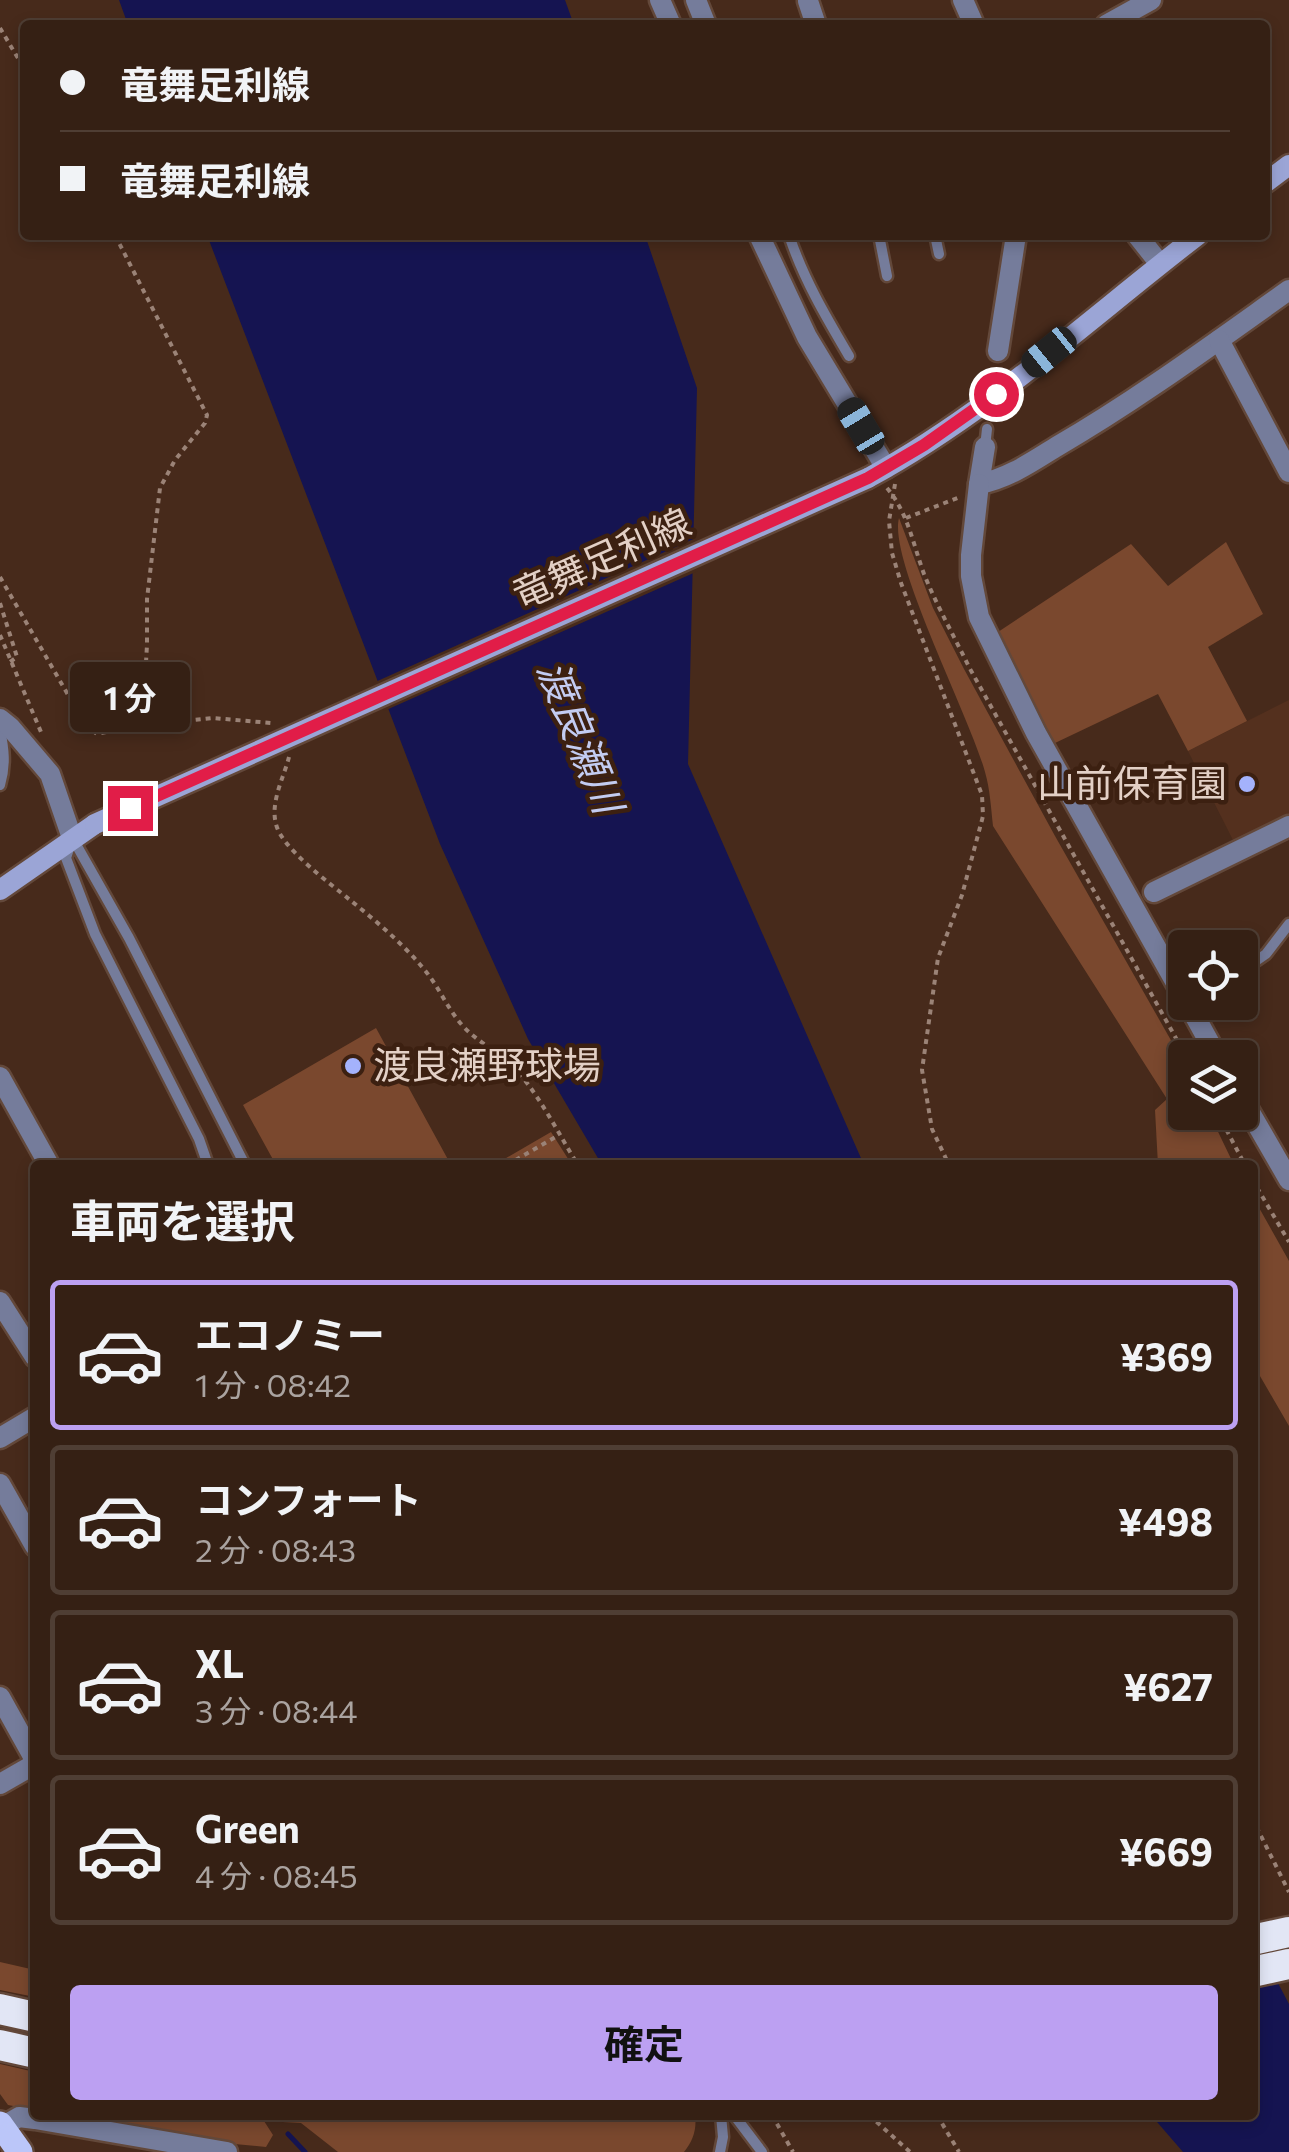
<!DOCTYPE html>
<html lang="ja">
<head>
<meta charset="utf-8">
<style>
	body { margin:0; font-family:Commissioner,"Noto Sans JP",sans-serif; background:#402d22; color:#f1f3f6; height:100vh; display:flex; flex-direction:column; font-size:38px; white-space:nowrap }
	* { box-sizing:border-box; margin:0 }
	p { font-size:32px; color:#aaa3a0 }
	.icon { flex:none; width:55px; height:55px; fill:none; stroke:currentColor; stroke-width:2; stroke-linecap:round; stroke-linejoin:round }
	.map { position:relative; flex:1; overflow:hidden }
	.sheet { position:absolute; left:30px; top:1160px; width:1228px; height:960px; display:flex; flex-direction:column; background:#352014; border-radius:10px; box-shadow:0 5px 15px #0003,0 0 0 2px #4f3e34 }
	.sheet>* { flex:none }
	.hud { position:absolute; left:20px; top:20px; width:1250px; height:220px; border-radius:10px; box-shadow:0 5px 15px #0003,0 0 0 2px #4f3e34; display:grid; align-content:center; height:220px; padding:0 40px; background:#352014 }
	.fabs { position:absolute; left:1168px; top:930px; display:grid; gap:20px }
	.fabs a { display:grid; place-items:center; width:90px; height:90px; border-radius:10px; background:#352014; box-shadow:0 5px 15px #0003,0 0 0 2px #4f3e34; font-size:50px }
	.end { position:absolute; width:45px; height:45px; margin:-22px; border:12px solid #e11d48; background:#fff; box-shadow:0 0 0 5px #fff }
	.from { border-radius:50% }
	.bubble { position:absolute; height:70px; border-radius:10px; background:#352014; box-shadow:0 5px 15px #0003,0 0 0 2px #4f3e34; font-size:32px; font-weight:700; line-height:70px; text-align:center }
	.car { position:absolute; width:30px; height:60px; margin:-30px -15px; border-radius:12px; box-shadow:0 0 8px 2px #0007; background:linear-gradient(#222 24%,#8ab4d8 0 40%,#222 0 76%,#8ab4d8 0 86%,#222 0) }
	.hud b { display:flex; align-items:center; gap:35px; height:95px; font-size:38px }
	.hud b+b { border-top:2px solid #4f3e34 }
	.hud i { width:25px; height:25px; background:#f1f3f6 }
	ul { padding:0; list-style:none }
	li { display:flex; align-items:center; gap:30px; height:150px; margin:0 20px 15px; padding:0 20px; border:5px solid #4f3e34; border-radius:10px }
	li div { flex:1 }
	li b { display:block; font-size:38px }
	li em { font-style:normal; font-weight:700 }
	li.selected { border-color:#bca0f2 }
	li>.icon { width:90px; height:90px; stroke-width:1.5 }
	h2 { padding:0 40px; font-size:45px; line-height:120px }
	.button { display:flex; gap:20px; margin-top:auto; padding:20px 40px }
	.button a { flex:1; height:115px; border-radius:10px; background:#bca0f2; color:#111; font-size:40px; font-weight:700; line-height:115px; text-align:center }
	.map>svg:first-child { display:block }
</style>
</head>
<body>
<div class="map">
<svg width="1289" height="2152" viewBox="0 0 1289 2152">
	<rect width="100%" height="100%" fill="#472a1b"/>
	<path fill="#54301e" d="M1289,700V816L1235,844L1188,751Z"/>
	<path fill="#7a482e" d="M899,518L933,608L964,669L1055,836L1185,1065V1112L1209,1113L1234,1165H1158L1155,1110L1167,1099L993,826C991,808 990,789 985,772C971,719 888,560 899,518Z
		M1226,542L1263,614L1208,647L1247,721L1188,751L1158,694L1055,743L995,634L1131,544L1168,586Z
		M376,1028L451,1165H276L243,1105Z
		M551,1132L572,1165H494Z
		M1253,1197L1289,1261V1426L1253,1364Z
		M0,1962L35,1970V1997L0,1990Z
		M0,2064L35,2072V2110L8,2105L0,2094Z
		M64,2115H351L520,2118L600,2115H695C697,2129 693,2141 684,2152H338L301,2123L264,2121L273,2135L266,2147L213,2142Z"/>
	<path fill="#151451" d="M119,0H565L574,25H128Z
		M207,235H645L697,388L688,764L864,1165H602L528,1039L440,844Z
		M1253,1936L1289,2004V2152H1183L1151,2115H1252Z"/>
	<path fill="#472a1b" d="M698,537V571L384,711L373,683Z"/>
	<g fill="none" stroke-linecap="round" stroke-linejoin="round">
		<path stroke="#151451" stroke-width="5" d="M288,2134L305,2152"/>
		<g stroke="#63483a" stroke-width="15">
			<path id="service" d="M789,235C803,278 826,317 849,356
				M879,235L887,276
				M935,235L939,254
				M985,447L987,429
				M0,729C4,749 6,765 0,785
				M73,839L129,938L245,1165
				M71,843L66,858L95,934L199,1139L208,1165
				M1240,972L1266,954L1289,924
				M734,2115L762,2152
				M720,2152L723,2137L721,2115"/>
		</g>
		<g stroke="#63483a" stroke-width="25">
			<path id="minor" d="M660,0L671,25
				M696,0L706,25
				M808,1L816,25
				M1106,25L1151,0
				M759,235L807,337L886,468
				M998,351L1016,235
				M985,447L979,484C1007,479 1032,462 1056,447C1137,400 1213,344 1289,290
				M0,719L10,727L50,774L72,838
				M1154,892L1289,826
				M0,1077L49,1165
				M0,1302L35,1357
				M0,1438L35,1417
				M0,1484L35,1546
				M0,1697L35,1760
				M0,1784L35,1764
				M2,2127L19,2117L35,2119L227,2152"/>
		</g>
		<g stroke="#63483a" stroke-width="25">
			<path id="tertiary" d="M963,0L974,25
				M1137,235L1160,264
				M1219,340L1289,472
				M979,484L971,555V576L979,617L1036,733L1185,999
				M1187,1002L1218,1058
				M1240,1095L1289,1180"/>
		</g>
		<g stroke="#63483a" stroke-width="25">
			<path id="secondary" d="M1265,183L1289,165
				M868,478C988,413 1090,318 1198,235
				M0,890L95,824"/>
		</g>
		<g stroke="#63483a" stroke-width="30">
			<path id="primary" d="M0,2124L20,2152"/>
		</g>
		<g stroke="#63483a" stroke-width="35">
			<path id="motorway" d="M1252,1940L1289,1932
				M1252,1972L1289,1964
				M0,2009L35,2017
				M0,2045L35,2053"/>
		</g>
		<path stroke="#9b8377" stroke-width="4" stroke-dasharray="5 5" stroke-linecap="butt" d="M0,28L25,70
			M895,484L889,521L892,553L901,583L982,795L983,816L978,835L962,895L938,958L922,1070L932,1129L949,1165
			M887,488C908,513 913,544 924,574C937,606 954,636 969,667L1187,1058
			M906,518L960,497
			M0,577L86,726L97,734L136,726L144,697L147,645V599L160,488L175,460L205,423L207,415L115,235
			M0,603L17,657L10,662
			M0,635L41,732
			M136,726L213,718L271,723
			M289,757C284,777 270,802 276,824C281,848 331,884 350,900C376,921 402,943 423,968C438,985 447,1008 462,1025C476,1041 494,1049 509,1063C535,1086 559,1135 578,1165
			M1217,1112L1245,1165
			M507,1165L559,1135
			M1252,1179L1289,1242
			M1252,1818L1289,1892
			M772,2115L793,2152
			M869,2115L910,2152
			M937,2115L959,2152"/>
		<use href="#service" stroke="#757c9b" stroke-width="10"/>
		<use href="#minor" stroke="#757c9b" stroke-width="20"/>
		<use href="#tertiary" stroke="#757c9b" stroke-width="20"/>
		<use href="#secondary" stroke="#9ba5d6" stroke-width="20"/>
		<use href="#primary" stroke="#bbc6f9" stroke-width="25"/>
		<use href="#motorway" stroke="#e2e6f5" stroke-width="30"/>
		<g stroke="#63483a" stroke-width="25" stroke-linecap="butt">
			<path id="secondary-bridge" d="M95,824L868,478"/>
		</g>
		<use href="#secondary-bridge" stroke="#9ba5d6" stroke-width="20"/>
	</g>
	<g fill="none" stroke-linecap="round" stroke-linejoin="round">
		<path stroke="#e11d48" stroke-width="12" d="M130,808L868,478L924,445L996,394"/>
	</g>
	<g fill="#a4b2fc" stroke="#3c2011" stroke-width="4">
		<circle cx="1247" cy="784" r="10"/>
		<circle cx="353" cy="1066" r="10"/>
	</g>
	<g text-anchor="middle" stroke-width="9" stroke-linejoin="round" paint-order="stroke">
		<g font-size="38" fill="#e3d0c6" stroke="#3c2011">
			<text transform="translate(602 559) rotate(-24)" y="13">竜舞足利線</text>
		</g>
		<g font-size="38" fill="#e3d0c6" stroke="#3c2011" text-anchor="end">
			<text x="1227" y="797">山前保育園</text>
			<text x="373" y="1079" text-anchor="start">渡良瀬野球場</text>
		</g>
		<g font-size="40" font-style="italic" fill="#c3ccf2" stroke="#3c2011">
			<text transform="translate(580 737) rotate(68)" y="14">渡良瀬川</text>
		</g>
	</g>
</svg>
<div class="fabs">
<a><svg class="icon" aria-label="locate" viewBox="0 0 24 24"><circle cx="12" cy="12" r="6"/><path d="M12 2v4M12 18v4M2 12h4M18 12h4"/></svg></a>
<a><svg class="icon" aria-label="layers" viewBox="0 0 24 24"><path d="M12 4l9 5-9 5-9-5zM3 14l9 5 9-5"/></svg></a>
</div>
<i class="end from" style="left:996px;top:394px"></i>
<i class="end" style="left:130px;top:808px"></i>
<div class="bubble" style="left:70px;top:662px;width:120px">1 分</div>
<i class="car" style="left:1049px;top:352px;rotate:231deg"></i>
<i class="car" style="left:861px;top:426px;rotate:329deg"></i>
<div class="hud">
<b><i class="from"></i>竜舞足利線</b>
<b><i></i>竜舞足利線</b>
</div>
<section class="sheet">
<h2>車両を選択</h2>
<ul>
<li class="selected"><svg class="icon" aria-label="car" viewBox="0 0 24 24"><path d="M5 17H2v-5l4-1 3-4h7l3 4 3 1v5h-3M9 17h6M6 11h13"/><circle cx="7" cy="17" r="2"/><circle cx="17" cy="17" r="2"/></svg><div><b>エコノミー</b><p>1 分 · 08:42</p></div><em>¥369</em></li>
<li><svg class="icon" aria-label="car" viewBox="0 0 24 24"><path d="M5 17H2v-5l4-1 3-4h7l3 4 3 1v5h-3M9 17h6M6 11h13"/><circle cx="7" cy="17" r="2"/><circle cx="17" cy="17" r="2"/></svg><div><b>コンフォート</b><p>2 分 · 08:43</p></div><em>¥498</em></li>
<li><svg class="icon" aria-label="car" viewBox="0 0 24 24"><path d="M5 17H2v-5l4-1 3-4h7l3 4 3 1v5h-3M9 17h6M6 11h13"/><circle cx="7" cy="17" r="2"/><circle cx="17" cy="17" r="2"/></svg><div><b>XL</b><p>3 分 · 08:44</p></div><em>¥627</em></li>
<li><svg class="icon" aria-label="car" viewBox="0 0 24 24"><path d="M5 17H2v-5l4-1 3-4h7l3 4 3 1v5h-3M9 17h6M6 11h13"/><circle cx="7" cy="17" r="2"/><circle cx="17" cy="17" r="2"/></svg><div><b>Green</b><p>4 分 · 08:45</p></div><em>¥669</em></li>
</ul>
<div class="button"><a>確定</a></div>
</section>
</div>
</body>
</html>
